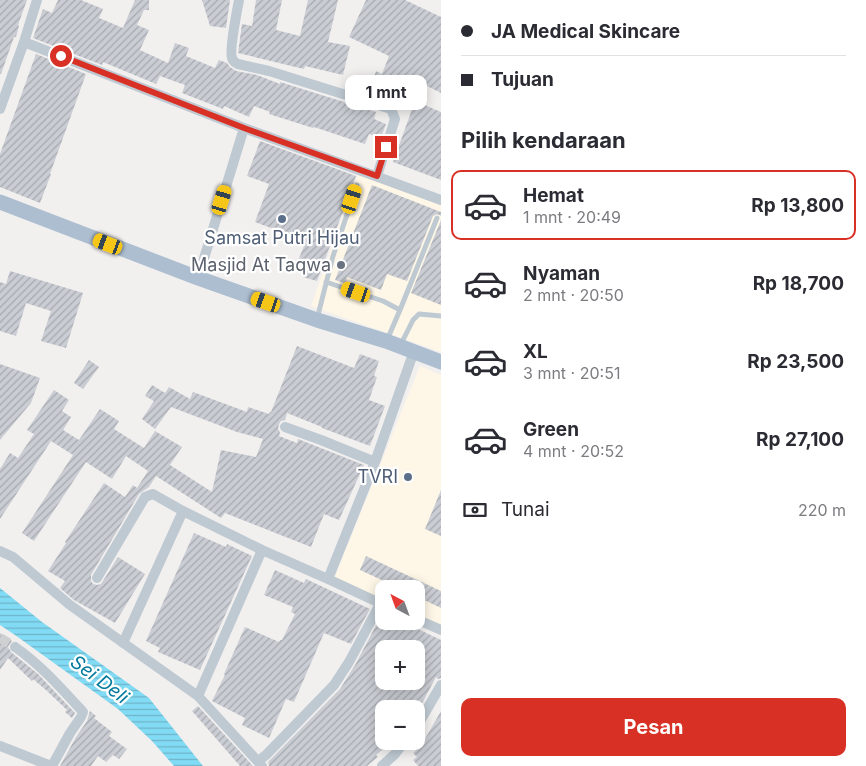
<!DOCTYPE html>
<html lang="id">
<head>
<meta charset="utf-8">
<style>
	body { margin:0; font-family:Inter,sans-serif; background:#f7f7f7; color:#2b2b33; height:100vh; display:flex; flex-direction:column; font-size:19px; white-space:nowrap }
	* { box-sizing:border-box; margin:0 }
	p { font-size:16px; color:#7c7c81 }
	.icon { flex:none; width:28px; height:28px; fill:none; stroke:currentColor; stroke-width:2; stroke-linecap:round; stroke-linejoin:round }
	.map { position:relative; flex:1; overflow:hidden }
	.side { display:flex; flex-direction:column; background:#fff; width:425px }
	.side>* { flex:none }
	.banner { display:grid; align-content:center; height:110px; padding:0 20px; background:#fff }
	.needle { width:32px; rotate:319deg }
	.tools { position:absolute; left:375px; top:580px; display:grid; gap:10px }
	.tools a { display:grid; place-items:center; width:50px; height:50px; border-radius:10px; background:#fff; box-shadow:0 2px 12px #0003; font-size:25px }
	.end { position:absolute; width:22px; height:22px; margin:-11px; border:6px solid #d93025; background:#fff; box-shadow:0 0 0 2px #fff }
	.from { border-radius:50% }
	.bubble { position:absolute; height:35px; border-radius:10px; background:#fff; box-shadow:0 2px 12px #0003; font-size:16px; font-weight:700; line-height:35px; text-align:center }
	.car { position:absolute; width:15px; height:30px; margin:-15px -8px; border-radius:6px; box-shadow:0 0 4px 1px #0007; background:linear-gradient(#f5c518 24%,#345 0 40%,#f5c518 0 76%,#345 0 86%,#f5c518 0) }
	.banner b { display:flex; align-items:center; gap:18px; height:48px; font-size:19px }
	.banner b+b { border-top:1px solid #e1e1e2 }
	.banner i { width:12px; height:12px; background:#2b2b33 }
	ul { padding:0; list-style:none }
	li { display:flex; align-items:center; gap:15px; height:70px; margin:0 10px 8px; padding:0 10px; border:2px solid transparent; border-radius:10px }
	li div { flex:1 }
	li b { display:block; font-size:19px }
	li em { font-style:normal; font-weight:700 }
	li.current { border-color:#d93025 }
	li>.icon { width:45px; height:45px; stroke-width:1.5 }
	h2 { padding:0 20px; font-size:22px; line-height:60px }
	.pay { display:flex; align-items:center; gap:12px; height:55px; padding:0 20px; font-size:19px }
	.pay p { margin-inline-start:auto }
	.primary-button { display:flex; gap:10px; margin-top:auto; padding:10px 20px }
	.primary-button a { flex:1; height:58px; border-radius:10px; background:#d93025; color:#fff; font-size:20px; font-weight:700; line-height:58px; text-align:center }
	main { display:flex; flex:1; min-height:0 }
	.map>svg:first-child { display:block }
</style>
</head>
<body>
<main>
<div class="map">
<svg width="441" height="766" viewBox="0 0 441 766">
	<defs>
		<pattern id="water-rules" width="6" height="5" patternUnits="userSpaceOnUse" patternTransform="scale(1.25)"><rect width="6" height="5" fill="#82dbf4"/><path d="M0 2.5h6" fill="none" stroke="#6cb4c9"/></pattern>
		<pattern id="building-hatch" width="6" height="6" patternUnits="userSpaceOnUse" patternTransform="scale(1.25)"><rect width="6" height="6" fill="#caced4"/><path d="M-1 1l2-2M0 6l6-6M5 7l2-2" fill="none" stroke="#a6aaaf"/></pattern>
	</defs>
	<rect width="100%" height="100%" fill="#f2efef"/>
	<path fill="#fef7e7" d="M359,171L441,201V352L311,306Z
		M420,366L441,375V626L416,615V589H384V601L334,579Z"/>
	<path fill="url(#water-rules)" d="M0,588L42,622L149,698L203,766H174L152,741L118,709L15,635L0,625Z"/>
	<path fill="url(#building-hatch)" fill-rule="evenodd" d="M0,0H27L18,25L19,26L16,37H14L1,74H0Z
		M58,0H81L103,9L99,18L123,28L135,0H149V10H144L137,25L149,30L140,50L168,63L175,43L189,48L186,56L215,68L219,60L227,63L230,67L236,71L257,75L280,84V82L376,112L374,119L386,124L381,138L369,134L365,144L314,127L313,128L269,114L270,112L254,106L249,117L224,106L223,109L182,93L185,85L160,76L156,84L103,62L102,65L33,38L43,9L52,13Z
		M202,0H230L226,28L210,26Z
		M256,0H282L276,30L300,36L308,0H338L328,42L350,46L343,75L305,66L304,69L238,53L242,24L252,26Z
		M366,0H405L441,17V93L427,86L421,98L392,86L389,95L370,88L376,71L382,74L389,56L349,37Z
		M36,54L86,74L50,174H51L40,203L0,187V154Z
		M415,101L441,112V180L393,162Z
		M260,141L356,176L317,281L303,277L308,264L298,261L306,241L255,222L269,184L247,176Z
		M372,185L441,212V216L437,214L433,216L407,281L387,274L381,290L347,277L346,284L335,280Z
		M441,220V305L411,293Z
		M10,271L83,293L66,348L41,341L51,311L26,303L16,336L0,331V282L6,284Z
		M297,346L354,368L360,354L379,361L374,376L377,377L369,400L385,406L370,446L322,428V427L287,413L285,420L281,421L279,424L278,429L280,432L279,436L297,443L298,439L364,465L339,520L324,514L311,547L225,513L221,518L156,476L149,487L139,494L91,575V581L93,584L97,585L101,584L118,557L145,574L115,623L74,600L60,588L65,581L48,571L66,543L65,542L104,483L125,497L133,485L137,488L148,471L126,456L112,479L86,462L34,541L22,533L73,455L51,441L0,519V469L10,453L18,458L34,434L27,430L54,390L69,400L62,411L71,417L63,430L79,440L100,409L119,421L114,429L144,448L155,431L182,447L170,465L212,492L221,450L256,457L263,439L237,432L171,407L155,429L142,419L154,401L145,396L152,385L165,393L169,387L190,399L193,392L247,412L248,407L269,414L270,412H271Z
		M89,360L99,367L83,389L74,383Z
		M0,364L40,378L31,403L0,440Z
		M441,490V536L425,529Z
		M194,533L226,547L227,544L252,556L200,670L158,652L160,648L146,641Z
		M366,556L441,591V608L416,596V589H401L360,570Z
		M275,570L304,583L306,579L370,609L351,644L324,633L294,702L286,699L269,738L242,725L245,718L212,701L225,675L224,674L245,627L279,642L280,640H282L295,614L291,612L293,607L264,595Z
		M382,614L384,615V621H401L441,640V678L438,679L436,677L419,709H384V741H392L376,755L378,757L367,766H269L268,762L340,689L355,665ZM384,649H416V681H384Z
		M0,633L12,641L8,647L11,652L38,674L75,713L72,718L65,712L67,710L46,690L33,679L32,681L8,658L0,670Z
		M198,706L253,766H240L192,711Z
		M90,711L96,716L94,718L112,732L109,736L127,749L119,759L113,755L106,762L98,756L91,766H60L76,737L87,721Z
		M441,711V766H418L413,760L417,757L413,753L421,746Z"/>
	<g fill="none" stroke-linecap="round" stroke-linejoin="round">
		<path stroke="#cfd0d2" stroke-width="10" stroke-dasharray="10 5" stroke-linecap="butt" d="M0,638L15,647"/>
		<path stroke="#bec9d2" stroke-width="5" d="M326,282L383,301L400,310L387,340
			M400,310L437,218
			M317,319L333,256L357,185
			M400,346L413,320L419,314L441,316"/>
		<path stroke="#bec9d2" stroke-width="10" d="M239,0C237,11 229,50 232,58C233,62 235,62 238,64L269,71L391,109L395,119L377,176
			M24,42L244,128L441,200
			M0,109L24,42L37,0
			M198,278L244,128
			M285,427L321,440L375,462
			M0,551L13,557L70,605L198,696L262,766
			M97,578L145,497L153,494L183,511L262,550L328,579L384,605
			M328,579L375,462L414,351
			M416,619L441,630
			M123,643L183,511
			M15,647C41,665 62,689 83,712L81,717L70,733L52,766
			M198,696L262,550
			M416,728L441,685
			M0,746L51,766
			M258,761L266,755L334,685L349,662L380,604
			M382,766L395,754L405,741"/>
		<path stroke="#acbed0" stroke-width="15" d="M0,202L198,278L317,320L386,341L441,362"/>
	</g>
	<g fill="none" stroke-linecap="round" stroke-linejoin="round">
		<path stroke="#d93025" stroke-width="6" d="M61,56L244,128L377,176L386,147"/>
	</g>
	<g fill="#5c6f8a" stroke="#fff" stroke-width="2">
		<circle cx="282" cy="219" r="5"/>
		<circle cx="408" cy="477" r="5"/>
	</g>
	<circle fill="#6b7280" stroke="#fff" stroke-width="2" cx="341" cy="265" r="5"/>
	<g text-anchor="middle" stroke-width="4.5" stroke-linejoin="round" paint-order="stroke">
		<g font-size="18" fill="#4e5e75" stroke="#fff">
			<text x="282" y="244">Samsat Putri Hijau</text>
			<text x="398" y="483" text-anchor="end">TVRI</text>
		</g>
		<g font-size="18" fill="#5b616d" stroke="#fff" text-anchor="end">
			<text x="331" y="271">Masjid At Taqwa</text>
		</g>
		<g font-size="19" font-style="italic" fill="#037a9d" stroke="#fff">
			<text transform="translate(100 679) rotate(37)" y="7">Sei Deli</text>
		</g>
	</g>
</svg>
<div class="tools">
<a><svg class="needle" viewBox="-14 -14 28 28"><path d="M0-13l5 13h-10z" fill="#e53935"/><path d="M0 13l5-13h-10z" fill="#7c7c81"/></svg></a>
<a>+</a>
<a>−</a>
</div>
<i class="end from" style="left:61px;top:56px"></i>
<i class="end" style="left:386px;top:147px"></i>
<div class="bubble" style="left:345px;top:75px;width:82px">1 mnt</div>
<i class="car" style="left:352px;top:199px;rotate:18deg"></i>
<i class="car" style="left:222px;top:200px;rotate:17deg"></i>
<i class="car" style="left:108px;top:244px;rotate:291deg"></i>
<i class="car" style="left:356px;top:292px;rotate:289deg"></i>
<i class="car" style="left:266px;top:302px;rotate:289deg"></i>
</div>
<section class="side">
<div class="banner">
<b><i class="from"></i>JA Medical Skincare</b>
<b><i></i>Tujuan</b>
</div>
<h2>Pilih kendaraan</h2>
<ul>
<li class="current"><svg class="icon" aria-label="car" viewBox="0 0 24 24"><path d="M5 17H2v-5l4-1 3-4h7l3 4 3 1v5h-3M9 17h6M6 11h13"/><circle cx="7" cy="17" r="2"/><circle cx="17" cy="17" r="2"/></svg><div><b>Hemat</b><p>1 mnt · 20:49</p></div><em>Rp 13,800</em></li>
<li><svg class="icon" aria-label="car" viewBox="0 0 24 24"><path d="M5 17H2v-5l4-1 3-4h7l3 4 3 1v5h-3M9 17h6M6 11h13"/><circle cx="7" cy="17" r="2"/><circle cx="17" cy="17" r="2"/></svg><div><b>Nyaman</b><p>2 mnt · 20:50</p></div><em>Rp 18,700</em></li>
<li><svg class="icon" aria-label="car" viewBox="0 0 24 24"><path d="M5 17H2v-5l4-1 3-4h7l3 4 3 1v5h-3M9 17h6M6 11h13"/><circle cx="7" cy="17" r="2"/><circle cx="17" cy="17" r="2"/></svg><div><b>XL</b><p>3 mnt · 20:51</p></div><em>Rp 23,500</em></li>
<li><svg class="icon" aria-label="car" viewBox="0 0 24 24"><path d="M5 17H2v-5l4-1 3-4h7l3 4 3 1v5h-3M9 17h6M6 11h13"/><circle cx="7" cy="17" r="2"/><circle cx="17" cy="17" r="2"/></svg><div><b>Green</b><p>4 mnt · 20:52</p></div><em>Rp 27,100</em></li>
</ul>
<div class="pay"><svg class="icon" aria-label="cash" viewBox="0 0 24 24"><path d="M3 7h18v10H3z"/><circle cx="12" cy="12" r="2"/></svg>Tunai<p>220 m</p></div>
<div class="primary-button"><a>Pesan</a></div>
</section>
</main>
</body>
</html>
